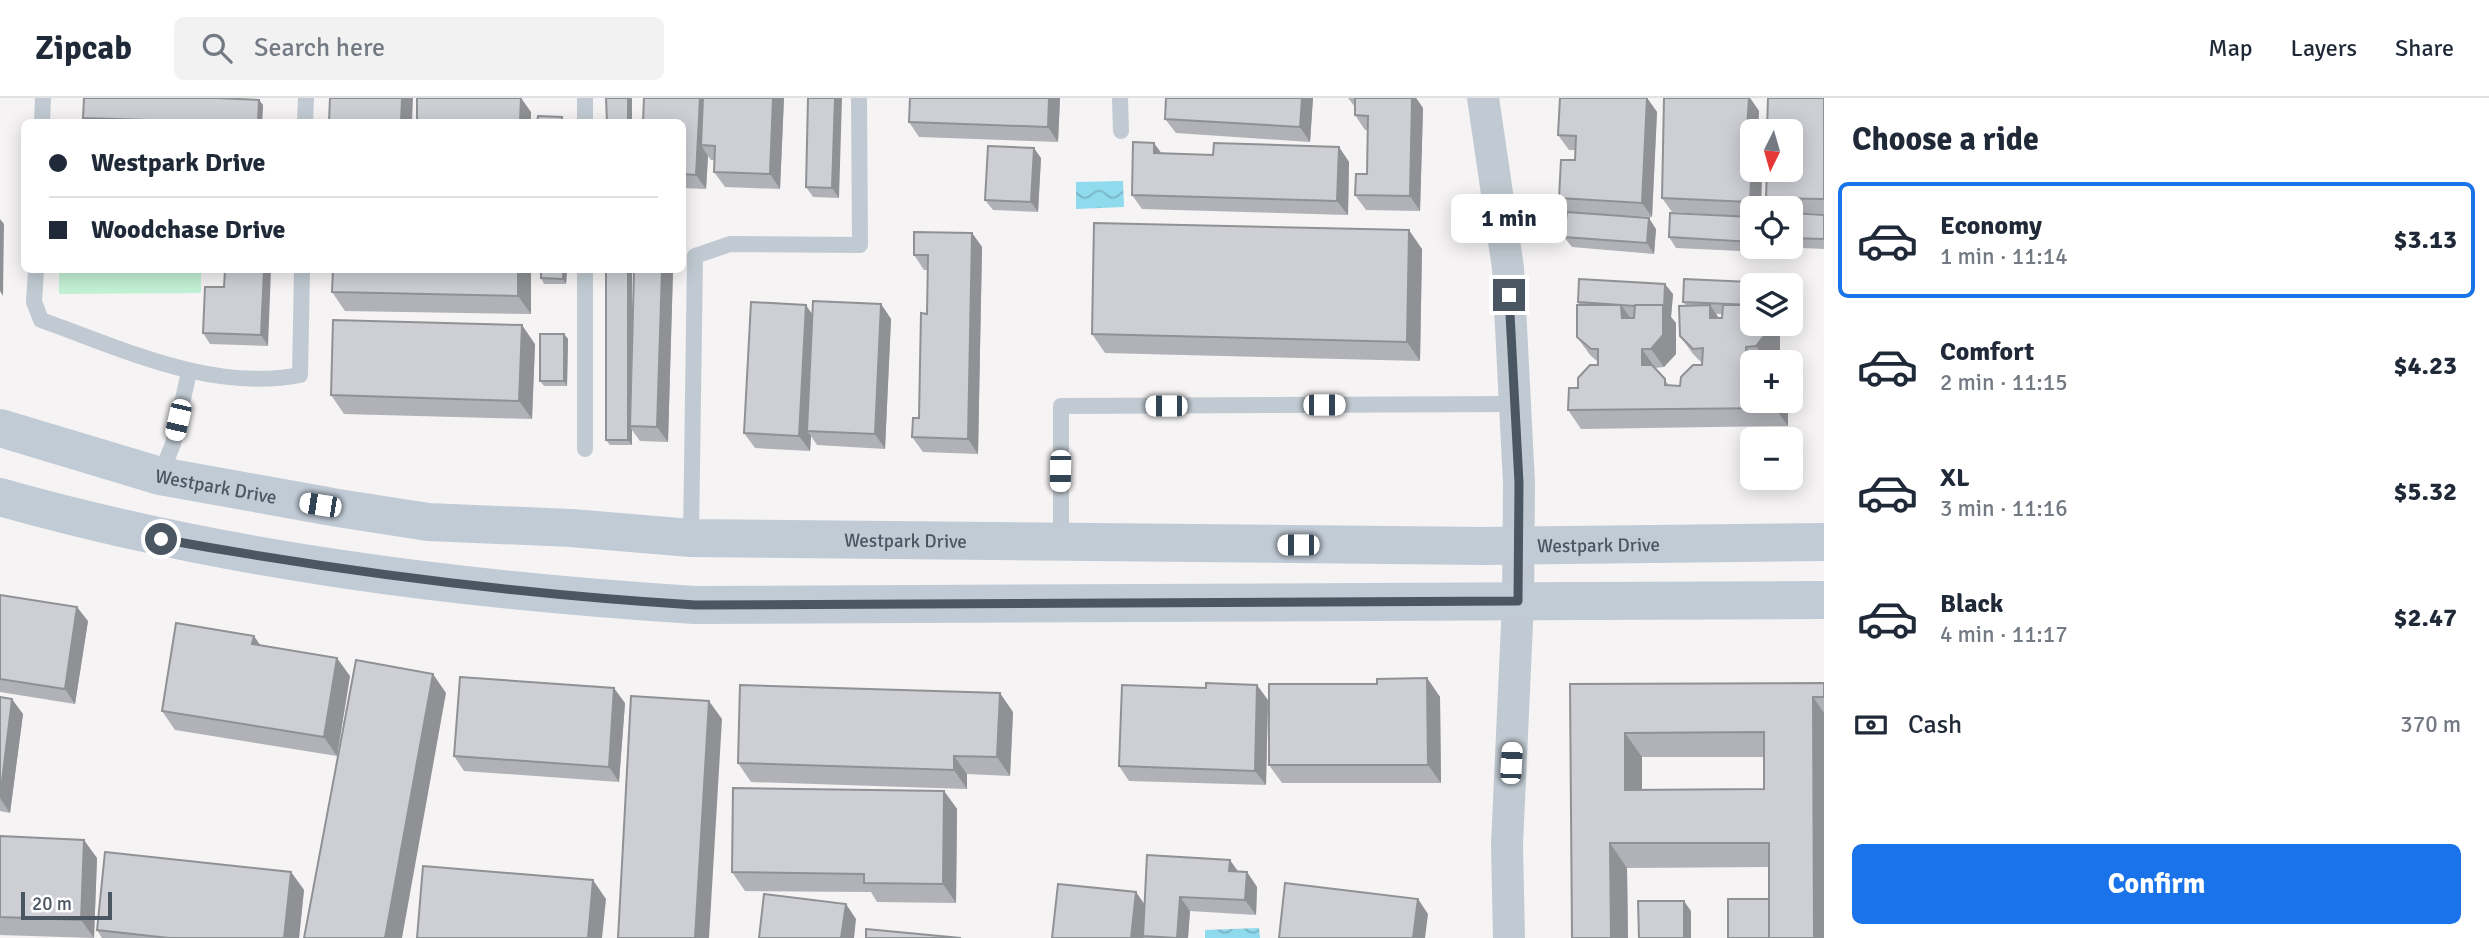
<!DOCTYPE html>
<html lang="en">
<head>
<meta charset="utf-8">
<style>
	body { margin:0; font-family:Signika,sans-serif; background:#f2f2f3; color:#1f2937; height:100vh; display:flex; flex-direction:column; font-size:26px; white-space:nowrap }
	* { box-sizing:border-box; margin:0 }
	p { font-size:23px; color:#747a83 }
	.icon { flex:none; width:38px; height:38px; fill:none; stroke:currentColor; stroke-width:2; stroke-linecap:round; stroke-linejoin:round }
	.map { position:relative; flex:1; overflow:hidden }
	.drawer { display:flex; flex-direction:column; background:#fff; width:665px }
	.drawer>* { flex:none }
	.hud { position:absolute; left:21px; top:21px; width:665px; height:154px; border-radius:10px; box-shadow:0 4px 18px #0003; display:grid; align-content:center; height:154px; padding:0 28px; background:#fff }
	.needle { width:46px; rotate:185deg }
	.fabs { position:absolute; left:1740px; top:21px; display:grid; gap:14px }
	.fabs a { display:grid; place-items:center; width:63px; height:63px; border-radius:10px; background:#fff; box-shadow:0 4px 18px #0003; font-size:35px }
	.scale { position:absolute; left:21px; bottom:18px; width:91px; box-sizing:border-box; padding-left:7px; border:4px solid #4a5661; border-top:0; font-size:19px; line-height:24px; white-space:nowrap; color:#4a5661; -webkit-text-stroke:5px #fff; paint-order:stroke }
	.end { position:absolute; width:32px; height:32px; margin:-16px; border:9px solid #4a5661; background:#fff; box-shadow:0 0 0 4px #fff }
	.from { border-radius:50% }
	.bubble { position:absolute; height:49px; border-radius:10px; background:#fff; box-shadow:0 4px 18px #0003; font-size:23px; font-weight:700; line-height:49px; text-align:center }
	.car { position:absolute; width:21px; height:42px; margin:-21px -10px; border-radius:9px; box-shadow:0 0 5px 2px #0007; background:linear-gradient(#fff 24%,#345 0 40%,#fff 0 76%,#345 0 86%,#fff 0) }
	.hud b { display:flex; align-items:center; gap:24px; height:66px; font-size:26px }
	.hud b+b { border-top:2px solid #e0e1e3 }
	.hud i { width:18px; height:18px; background:#1f2937 }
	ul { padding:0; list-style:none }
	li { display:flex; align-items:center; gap:21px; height:116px; margin:0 14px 10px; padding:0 14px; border:4px solid transparent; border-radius:10px }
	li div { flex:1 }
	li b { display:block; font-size:26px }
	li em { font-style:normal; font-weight:700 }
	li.selected { border-color:#1a73e8 }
	li>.icon { width:63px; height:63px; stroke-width:1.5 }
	h2 { padding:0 28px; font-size:32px; line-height:84px }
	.pay { display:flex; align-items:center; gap:18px; height:77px; padding:0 28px; font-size:26px }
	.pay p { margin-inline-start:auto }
	.action { display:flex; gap:14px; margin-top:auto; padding:14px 28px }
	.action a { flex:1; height:80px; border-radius:10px; background:#1a73e8; color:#fff; font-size:28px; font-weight:700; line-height:80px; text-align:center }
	header { display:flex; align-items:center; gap:42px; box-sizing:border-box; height:98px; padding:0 35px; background:#fff; border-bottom:2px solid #e0e1e3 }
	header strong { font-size:33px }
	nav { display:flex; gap:38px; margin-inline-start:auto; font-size:24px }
	.search { width:490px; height:63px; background:#f2f2f3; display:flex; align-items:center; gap:18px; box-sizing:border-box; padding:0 24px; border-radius:10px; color:#747a83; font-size:26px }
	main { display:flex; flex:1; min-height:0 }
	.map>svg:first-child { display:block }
</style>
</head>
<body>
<header>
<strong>Zipcab</strong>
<div class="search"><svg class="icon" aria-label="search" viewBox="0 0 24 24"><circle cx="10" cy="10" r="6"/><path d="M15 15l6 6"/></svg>Search here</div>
<nav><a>Map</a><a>Layers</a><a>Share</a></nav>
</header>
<main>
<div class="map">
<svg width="1824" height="840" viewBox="0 0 1824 840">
	<defs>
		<pattern id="water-waves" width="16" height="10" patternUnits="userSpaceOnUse" patternTransform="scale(1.75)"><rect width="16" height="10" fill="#90daee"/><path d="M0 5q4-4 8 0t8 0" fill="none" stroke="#78b4c4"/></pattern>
	</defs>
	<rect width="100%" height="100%" fill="#f5f3f3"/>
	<path fill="#c3f1d5" d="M59,172H201V195L59,196Z"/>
	<path fill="url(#water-waves)" d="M1123,83L1124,109L1076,111V84Z
		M1259,830L1260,840H1205V832Z"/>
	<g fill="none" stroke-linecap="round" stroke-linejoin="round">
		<path stroke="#c1cad2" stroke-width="16" d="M585,0V24
			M1120,0L1121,33
			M42,24L43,0
			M305,24L306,0
			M36,172L34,204L41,222C123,251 211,294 300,277L302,172
			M585,172V351
			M160,378L173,346L189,274
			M691,439L695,158L730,146L860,147L859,0
			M1061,445V308L1515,306"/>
		<path stroke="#c1cad2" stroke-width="32" d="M1483,0L1508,170L1519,385L1518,504L1507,747L1509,840"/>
		<g stroke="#c1cbd6" stroke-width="38">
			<path id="s1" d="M0,330L160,378L338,410L428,424L571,430L691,440L1483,448L1824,444"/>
			<path d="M0,399C226,463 460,492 695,507L1824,502"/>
		</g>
	</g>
	<path fill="#b0b2b7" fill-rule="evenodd" d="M644,0H784L780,91L725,89L714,74L715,62H711L708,58L706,91L682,90V24Z
		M808,0L839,100L813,99L806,89Z
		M1060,0L1058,44L919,39L909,24Z
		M1313,0L1310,44L1176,35L1165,21Z
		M1348,0H1416L1423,10L1420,113L1366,112L1355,97L1367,76L1368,32H1365L1355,17V9Z
		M1647,0L1657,14L1652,119L1595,116L1656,131L1654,156L1572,149L1564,139L1568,114L1559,100L1575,62V52H1569L1558,37Z
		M1664,0H1750L1759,13L1752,72L1762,74L1761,110H1752V119L1672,114L1662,100Z
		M1824,0V116L1790,115V110H1773L1766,100L1790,72Z
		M259,2L263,7L262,24H87L83,20Z
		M1339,49L1349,64L1348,117L1142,111L1132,97L1162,56L1213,57Z
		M1041,60L1038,114L993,112L985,102Z
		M1790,115L1824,117V151L1779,149H1790Z
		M1752,119V149H1762V154L1676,150L1669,139Z
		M972,135L982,149L978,356L923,354L912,339L919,320L927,216L928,172H924L914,157Z
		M1422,151L1420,263L1105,255L1092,236Z
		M225,172L268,248L210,246L203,235L224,189Z
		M333,172H531V216L345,213L332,194Z
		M541,172H567L566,186H544L541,180Z
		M606,172H632V248L634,172H673L668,344L640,343L632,332V347H610L606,342Z
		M1752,187L1780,253L1771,264H1752V303H1785L1788,306V328L1581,331L1568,312L1578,290L1598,267V264L1590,257L1577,239L1579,207L1578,204L1673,196L1671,219L1676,225V256L1664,269L1655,270L1669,287L1680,288L1702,267V265L1693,256L1680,238L1686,207L1683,204ZM1716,216H1723L1722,220H1719Z
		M881,206L891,221L885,351L817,347L811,338L810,353L755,350L744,335L812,216Z
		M564,236L568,241L567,288H544L540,283Z
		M535,246L532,321L344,316L331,297Z
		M0,497L88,523L75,606L0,594Z
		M260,547L350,578L337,658L175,632L162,613Z
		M1427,580L1440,599L1441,685H1282L1269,667L1377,586Z
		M1824,585V840L1769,801V769L1627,770L1628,840H1572L1570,586ZM1642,659H1764V691L1642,692Z
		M1206,590L1268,602L1266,687L1129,683L1119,668Z
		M0,599L23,616L10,715L0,713Z
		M625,605L619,684L464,673L454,658Z
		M1013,614L1010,678L967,676V691L751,684L738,665Z
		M944,693L957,711L956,805L877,804L871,794L745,793L732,774Z
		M0,738L97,760L94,840L0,837Z
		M291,774L304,792L299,840H102L97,832Z
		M1247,774L1257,789L1256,817L1190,813L1188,840H1052L1136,794L1144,806Z"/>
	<path fill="#909195" d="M402,0H413L412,24H401Z
		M521,0L531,14V24H520Z
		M628,0H632V24H628Z
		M700,0H711L701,47L708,58L706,91L696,77Z
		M773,0H784L780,91L770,76Z
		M835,0H842L839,100L832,90Z
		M1049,0H1060L1058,44L1048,29Z
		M1302,0H1313L1310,44L1300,29Z
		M1412,0H1416L1423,10L1420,113L1410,98Z
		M1647,0L1657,14L1652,119L1642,105Z
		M1749,0H1750L1759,13L1758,33H1752V72H1761L1762,74L1761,110H1754L1750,104L1745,59Z
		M259,2L263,7L262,24H258Z
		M1154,45L1165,60L1154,55Z
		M1339,49L1349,64L1348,117L1337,103Z
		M1034,50L1041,60L1038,114L1031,104Z
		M1649,120L1656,131L1654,156L1647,145Z
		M0,121L4,126L3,198L0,193Z
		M1409,132L1422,151L1420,263L1407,244Z
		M972,135L982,149L978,356L968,341Z
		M264,172H271L268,248L261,237Z
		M518,172H531V216L518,198Z
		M563,172H567L566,186L563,181Z
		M628,172H632V328H630L632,332V347L628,342Z
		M662,172H673L668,344L657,329Z
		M1665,186L1673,196L1671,219L1676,225V256L1664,269L1651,251L1663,207Z
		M881,206L891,221L885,351L875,336Z
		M806,207L816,222L807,333L811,338L810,353L799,338Z
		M1621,207L1634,225L1622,220Z
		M1710,207L1723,226L1710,220Z
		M1767,226H1780V253L1771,264H1767L1756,248Z
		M522,227L535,246L532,321L519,303Z
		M564,236L568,241L567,288L564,283Z
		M1746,249L1756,264H1752V275L1746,267Z
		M1642,251L1655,270L1642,267Z
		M1775,303H1785L1788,306V328L1775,310Z
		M77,509L88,523L75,606L65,591Z
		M254,538L267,557L252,546Z
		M337,560L350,578L337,658L324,639Z
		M433,576L446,595L402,840H385Z
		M1427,580L1440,599L1441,685L1428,667Z
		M1257,587L1268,602L1266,687L1255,673Z
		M614,590L625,605L619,684L609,669Z
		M1000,595L1013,614L1010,678L997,659Z
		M1813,599L1824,615V840H1814Z
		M12,601L23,616L10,715L0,700Z
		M709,603L722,621L709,840H695Z
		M1625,635L1642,659V716L1625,692Z
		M954,658L967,676V691L954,672Z
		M944,693L957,711L956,805L943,786Z
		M84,742L97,760L94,840L81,822Z
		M1610,745L1627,770L1628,840H1611Z
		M1230,762L1240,776L1229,773Z
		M291,774L304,792L299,840H284Z
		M1247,774L1257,789L1256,817L1245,802Z
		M593,782L606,801L602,840H588Z
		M1136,794L1149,813L1143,838L1144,840H1131Z
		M1180,799L1190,813L1188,840H1177Z
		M1418,801L1428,816L1425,840H1413Z
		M1684,803L1691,813V840H1684Z
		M846,806L856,821L854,840H841Z"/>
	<path fill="#cdcfd5" stroke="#909195" stroke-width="2" fill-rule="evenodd" d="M84,0H217L259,2L258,24H214L83,20Z
		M330,0H402L401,24H329Z
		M417,0H521L520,24H417Z
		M606,0H628V24H607Z
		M644,0H700L696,77L682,76V24H643Z
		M703,0H773L770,76L714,74L715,48L701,47Z
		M808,0H835L832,90L806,89Z
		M910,0H1049L1048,29L909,24Z
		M1166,0H1302L1300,29L1165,21Z
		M1355,0H1412L1410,98L1355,97L1356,76H1367L1368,18L1355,17Z
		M1560,0H1647L1642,105L1559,100L1561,62H1575L1576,38L1558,37Z
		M1664,0H1749L1745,59H1752L1750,104L1662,100Z
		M1768,0H1824V101L1766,100L1767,72H1790V33H1767Z
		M538,18L562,19V24H537Z
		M1133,44L1154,45V55L1213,57L1214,45L1339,49L1337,103L1132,97Z
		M988,48L1034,50L1031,104L985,102Z
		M1567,114L1649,120L1647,145L1564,139Z
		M1670,115L1752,119V144L1669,139Z
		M1790,115L1824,117V141L1790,140Z
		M1094,125L1409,132L1407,244L1092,236Z
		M914,134L972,135L968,341L912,339L913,320H919L921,215L927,216L928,157H914Z
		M225,172H264L261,237L203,235L205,189H224Z
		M333,172H518V198L332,194Z
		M541,172H563V181L541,180Z
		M606,172H628V342H606Z
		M634,172H662L657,329L630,328Z
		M1579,181L1665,186L1664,209L1663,207H1635V208L1578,204Z
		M1684,181L1772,185V187H1752V207L1683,204Z
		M813,203L881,206L875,336L807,333Z
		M751,204L806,207L799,338L744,335Z
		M1577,207H1621L1622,220H1634L1635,207H1663V237L1651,251H1642V267H1652L1665,281V287L1680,288L1681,279L1693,267H1702L1703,250L1693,251L1680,238L1679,208L1710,207V220H1722L1723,207H1752V226H1767V234L1756,248L1746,249V267H1752V303H1775V310L1568,312L1569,290H1578V280L1590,267H1598V251H1591L1577,239Z
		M333,222L522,227L519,303L331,297Z
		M540,236H564V283H540Z
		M0,497L77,509L65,591L0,581Z
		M176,525L254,538L252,546L337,560L324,639L162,613Z
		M356,562L433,576L385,840H304Z
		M460,579L614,590L609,669L454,658Z
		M1427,580L1428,667H1269V586H1377V581Z
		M1206,585L1257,587L1255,673L1119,668L1122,587L1206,590Z
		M1824,585V599H1813L1814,840H1769V745H1610L1611,840H1572L1570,586ZM1764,634V691L1625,692V635Z
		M740,587L1000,595L997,659L954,658V672L738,665Z
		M631,598L709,603L695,840H618Z
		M0,599L12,601L0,700Z
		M733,690L944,693L943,786L864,785V776L732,774Z
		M0,738L84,742L81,822L0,819Z
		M105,754L291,774L284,840H169L97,832Z
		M1147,757L1230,762L1229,773L1247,774L1245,802L1180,799L1177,840L1143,838Z
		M423,768L593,782L588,840H417Z
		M1285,785L1418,801L1413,840H1279Z
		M1058,786L1136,794L1131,840H1052Z
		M764,796L846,806L841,840H759Z
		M1728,801H1769V840H1728Z
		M1638,803H1684V840H1639Z
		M866,831L961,840H866Z"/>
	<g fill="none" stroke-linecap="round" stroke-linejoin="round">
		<path stroke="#4a5661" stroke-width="9" d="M161,441C338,473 515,496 695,507L1518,503L1519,385L1509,197"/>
	</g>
	<g text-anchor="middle" stroke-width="7" stroke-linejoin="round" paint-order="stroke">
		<g font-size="19" fill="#4a5661" stroke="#fff">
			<text dy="7" stroke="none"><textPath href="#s1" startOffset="224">Westpark Drive</textPath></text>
			<text dy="7" stroke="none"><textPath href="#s1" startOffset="917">Westpark Drive</textPath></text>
			<text dy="7" stroke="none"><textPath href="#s1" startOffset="1610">Westpark Drive</textPath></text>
		</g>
	</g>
</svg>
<div class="fabs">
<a><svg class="needle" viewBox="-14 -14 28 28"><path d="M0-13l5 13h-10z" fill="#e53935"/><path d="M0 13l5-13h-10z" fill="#747a83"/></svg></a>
<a><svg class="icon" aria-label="locate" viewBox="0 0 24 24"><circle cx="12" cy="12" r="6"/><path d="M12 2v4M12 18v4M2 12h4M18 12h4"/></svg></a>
<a><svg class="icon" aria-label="layers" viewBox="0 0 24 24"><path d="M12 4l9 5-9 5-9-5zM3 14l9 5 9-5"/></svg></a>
<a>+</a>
<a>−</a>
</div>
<div class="scale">20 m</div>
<i class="end from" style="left:161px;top:441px"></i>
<i class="end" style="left:1509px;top:197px"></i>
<div class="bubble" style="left:1451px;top:96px;width:116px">1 min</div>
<i class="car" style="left:1324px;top:307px;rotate:90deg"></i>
<i class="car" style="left:1166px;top:308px;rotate:270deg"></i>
<i class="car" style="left:178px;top:322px;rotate:193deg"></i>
<i class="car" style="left:1060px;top:373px;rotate:181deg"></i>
<i class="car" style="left:320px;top:407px;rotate:279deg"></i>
<i class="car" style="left:1298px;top:447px;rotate:270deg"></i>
<i class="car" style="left:1511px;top:665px;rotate:3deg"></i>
<div class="hud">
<b><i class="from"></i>Westpark Drive</b>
<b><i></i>Woodchase Drive</b>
</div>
</div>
<section class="drawer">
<h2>Choose a ride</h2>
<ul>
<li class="selected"><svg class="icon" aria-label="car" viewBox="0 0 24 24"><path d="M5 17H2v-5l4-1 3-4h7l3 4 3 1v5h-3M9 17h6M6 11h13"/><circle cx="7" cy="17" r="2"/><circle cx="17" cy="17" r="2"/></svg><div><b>Economy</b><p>1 min · 11:14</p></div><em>$3.13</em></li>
<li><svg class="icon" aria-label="car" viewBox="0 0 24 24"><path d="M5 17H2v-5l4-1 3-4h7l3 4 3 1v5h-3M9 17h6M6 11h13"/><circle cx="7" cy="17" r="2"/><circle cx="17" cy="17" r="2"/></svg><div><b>Comfort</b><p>2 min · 11:15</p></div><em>$4.23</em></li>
<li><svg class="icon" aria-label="car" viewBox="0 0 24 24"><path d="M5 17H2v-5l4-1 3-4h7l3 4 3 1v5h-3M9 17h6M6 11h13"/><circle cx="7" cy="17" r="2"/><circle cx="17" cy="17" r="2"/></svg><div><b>XL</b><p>3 min · 11:16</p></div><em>$5.32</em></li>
<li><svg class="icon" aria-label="car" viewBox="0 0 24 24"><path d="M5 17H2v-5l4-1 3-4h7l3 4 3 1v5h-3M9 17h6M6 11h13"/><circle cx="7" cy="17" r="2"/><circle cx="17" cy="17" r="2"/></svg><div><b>Black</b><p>4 min · 11:17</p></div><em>$2.47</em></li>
</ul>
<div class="pay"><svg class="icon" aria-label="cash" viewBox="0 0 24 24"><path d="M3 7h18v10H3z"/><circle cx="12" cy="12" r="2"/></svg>Cash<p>370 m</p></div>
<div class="action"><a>Confirm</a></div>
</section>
</main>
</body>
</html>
